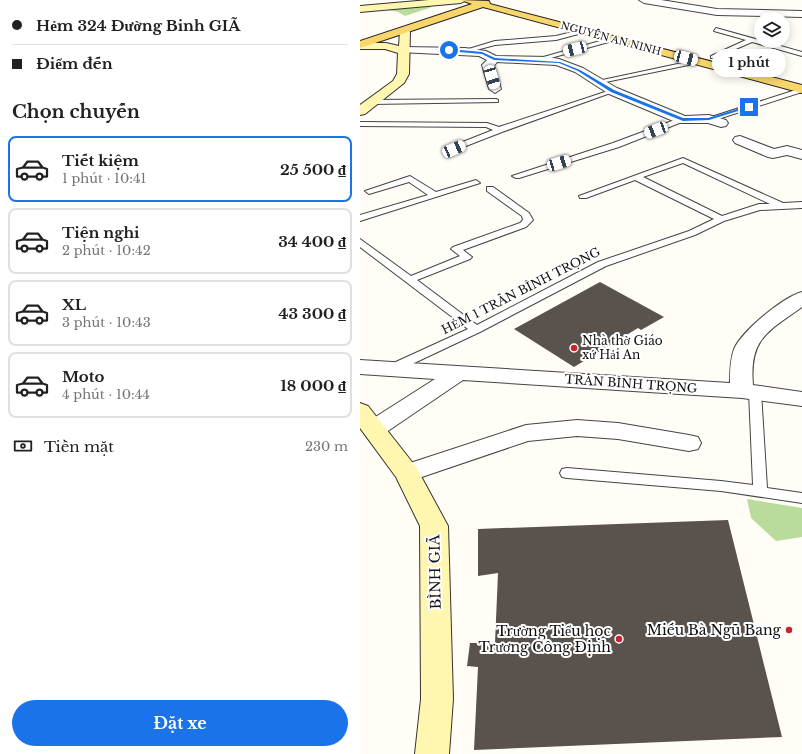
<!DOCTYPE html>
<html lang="vi">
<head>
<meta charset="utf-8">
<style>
	body { margin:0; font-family:"Libre Baskerville",serif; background:#f2f2f2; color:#202124; height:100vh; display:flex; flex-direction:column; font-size:15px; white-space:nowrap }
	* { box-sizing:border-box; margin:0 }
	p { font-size:13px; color:#757577 }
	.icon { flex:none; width:22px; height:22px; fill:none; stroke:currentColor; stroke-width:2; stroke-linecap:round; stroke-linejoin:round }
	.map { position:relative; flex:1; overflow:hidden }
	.sheet { display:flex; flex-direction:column; background:#fff; width:360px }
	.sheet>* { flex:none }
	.hud { display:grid; align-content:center; height:88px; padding:0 12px; background:#fff }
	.buttons { position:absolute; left:394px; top:12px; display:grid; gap:8px }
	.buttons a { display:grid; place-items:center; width:36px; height:36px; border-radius:50%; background:#fff; box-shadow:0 2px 10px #0003; font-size:20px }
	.end { position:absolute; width:18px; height:18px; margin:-9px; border:5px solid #1a73e8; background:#fff; box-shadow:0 0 0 2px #fff }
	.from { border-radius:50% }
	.bubble { position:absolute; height:28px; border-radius:14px; background:#fff; box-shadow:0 2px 10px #0003; font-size:13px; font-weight:700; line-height:28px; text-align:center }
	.car { position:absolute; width:12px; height:24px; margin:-12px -6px; border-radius:5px; box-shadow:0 0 3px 1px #0007; background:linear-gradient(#fff 24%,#345 0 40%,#fff 0 76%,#345 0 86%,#fff 0) }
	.hud b { display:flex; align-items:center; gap:14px; height:38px; font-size:15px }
	.hud b+b { border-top:1px solid #e0e0e0 }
	.hud i { width:10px; height:10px; background:#202124 }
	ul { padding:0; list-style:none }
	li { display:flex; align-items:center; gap:12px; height:66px; margin:0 8px 6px; padding:0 4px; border:2px solid #e0e0e0; border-radius:8px }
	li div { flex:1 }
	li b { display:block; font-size:15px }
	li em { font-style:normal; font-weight:700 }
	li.selected { border-color:#1a73e8 }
	li>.icon { width:36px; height:36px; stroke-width:1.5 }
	h2 { padding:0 12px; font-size:18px; line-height:48px }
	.pay { display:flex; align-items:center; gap:10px; height:44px; padding:0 12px; font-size:15px }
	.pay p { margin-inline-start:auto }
	.button { display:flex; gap:8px; margin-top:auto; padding:8px 12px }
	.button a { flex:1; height:46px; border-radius:24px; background:#1a73e8; color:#fff; font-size:16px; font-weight:700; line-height:46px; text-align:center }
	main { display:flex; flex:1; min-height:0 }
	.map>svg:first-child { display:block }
</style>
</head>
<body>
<main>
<section class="sheet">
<div class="hud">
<b><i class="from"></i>Hẻm 324 Đường Binh GIÃ</b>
<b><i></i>Điểm đến</b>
</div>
<h2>Chọn chuyến</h2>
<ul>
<li class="selected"><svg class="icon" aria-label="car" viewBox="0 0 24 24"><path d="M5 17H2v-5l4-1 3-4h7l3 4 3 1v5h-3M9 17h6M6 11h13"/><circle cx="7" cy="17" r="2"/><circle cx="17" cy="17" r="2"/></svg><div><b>Tiết kiệm</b><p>1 phút · 10:41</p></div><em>25 500 ₫</em></li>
<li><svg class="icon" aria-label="car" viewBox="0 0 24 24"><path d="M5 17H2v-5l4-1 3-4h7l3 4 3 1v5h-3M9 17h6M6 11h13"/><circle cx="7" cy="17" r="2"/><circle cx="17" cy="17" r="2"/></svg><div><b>Tiện nghi</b><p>2 phút · 10:42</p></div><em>34 400 ₫</em></li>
<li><svg class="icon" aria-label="car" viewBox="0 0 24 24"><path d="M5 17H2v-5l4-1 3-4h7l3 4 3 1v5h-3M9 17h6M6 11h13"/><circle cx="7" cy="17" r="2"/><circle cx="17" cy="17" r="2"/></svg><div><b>XL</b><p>3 phút · 10:43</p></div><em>43 300 ₫</em></li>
<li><svg class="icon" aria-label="car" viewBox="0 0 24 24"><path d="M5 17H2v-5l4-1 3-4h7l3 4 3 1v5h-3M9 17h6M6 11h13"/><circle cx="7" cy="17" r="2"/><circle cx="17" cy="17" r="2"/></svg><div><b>Moto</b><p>4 phút · 10:44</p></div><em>18 000 ₫</em></li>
</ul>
<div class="pay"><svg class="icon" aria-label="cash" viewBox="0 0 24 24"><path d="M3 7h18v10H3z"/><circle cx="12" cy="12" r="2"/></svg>Tiền mặt<p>230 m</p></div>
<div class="button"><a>Đặt xe</a></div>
</section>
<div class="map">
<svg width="442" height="754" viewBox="0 0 442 754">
	<rect width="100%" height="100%" fill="#fffdf5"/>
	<path fill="#b9dc9c" d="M67,6L72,7L45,16L38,12L22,9Z
		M387,499L442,508V537L416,541L391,518Z"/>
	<path fill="#5a524d" d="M240,282L304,317L281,330L278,328L214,367L154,329Z
		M368,520L422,737L114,750L118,667L107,666L110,643H135L138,573L118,576V529Z"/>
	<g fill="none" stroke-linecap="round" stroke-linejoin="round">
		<g stroke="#444" stroke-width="2">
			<path id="lane" d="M356,28L442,52V56L392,42L355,58H351V56L386,40L354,31Z
				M224,29L226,32L196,40L135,45L105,53L102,51L135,41L196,36Z
				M254,37L256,40L176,62L173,60Z
				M341,59L343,60V62L236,84L233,82Z
				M442,88V92L352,121L345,119Z
				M251,90L256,91L142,132L93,151H90V147L133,130L126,127L0,126V122L127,123L139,127Z
				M136,99L138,100V102L12,104L9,102L12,100Z
				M320,118L327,120L259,147L159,178H156L152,176L253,143Z
				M323,158L423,203L442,202V208L400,210L364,221L335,235L246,266L120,332L35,372H27L25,369L27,366L108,329L0,247V239L51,276L100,256L91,249L93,247L160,223L163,220L162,216L127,191V187H133L169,213L173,220L166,227L103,250L112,257L110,259L57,280L117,325L238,262L329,231L354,219L275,180L226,198H220L219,196ZM323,163L410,204H399L362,216L283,177Z
				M50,176L76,192L116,180L120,183L0,221V215L68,195L49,182L9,194L5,191Z
				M395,388L401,392L407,488L442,493V503L361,491L207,478L202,477L200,473L202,469L207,468L361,481L393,485L389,392Z"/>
		</g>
		<g stroke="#444" stroke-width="2">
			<path id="street" d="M279,0H301L357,9L442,11V17L357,15L284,3Z
				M44,47L105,48L126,51L136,56L189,57L199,59L223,68L257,88L325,116L349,115L366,120L368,123L366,126L361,127L348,123H318L249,94L215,72L196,65L137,62L134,66L141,89L135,93L129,89L122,65L127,60L119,56L40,52L38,50L40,48Z
				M380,136L414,149L427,146L442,150V159L427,155L413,158L408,157L375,143L373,140L375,137Z
				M442,292V307C407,332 389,339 393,385L442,392V406L382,398L103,380L22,435L14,437L6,435L2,429L6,423L75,379L0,374V360L370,383C370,372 370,360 374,349C382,331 423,297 442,292Z
				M217,420L258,423L329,435L338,437L341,443L338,449L329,451L258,439L217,436L168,441L47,482L38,479L34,473L38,467L166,425Z"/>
		</g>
		<g stroke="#333" stroke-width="2">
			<path id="secondary" d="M69,0H106L101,3L0,12V6Z
				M45,28L50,31L49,74L44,83L5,114L0,115V105L33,81L37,74L38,53L25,49H0V43H26L39,46L40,31Z
				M0,403L8,406L56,467L88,526L93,699L89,754H55L61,699L60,526L36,477L0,428Z"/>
		</g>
		<g stroke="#222" stroke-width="2">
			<path id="primary" d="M101,0L129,1L130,4L442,85V93L123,7L0,48V41L112,4Z"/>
		</g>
		<use href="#lane" fill="#fff" fill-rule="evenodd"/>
		<use href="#street" fill="#fff" fill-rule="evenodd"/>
		<use href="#secondary" fill="#fff6b0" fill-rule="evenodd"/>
		<use href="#primary" fill="#f9d66b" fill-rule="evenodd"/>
	</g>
	<path fill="#1a73e8" d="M89,49L122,52L135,58L200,62L220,70L254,90L323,118H348L387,106L391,107L349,120L323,121L251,92L218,71L199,63L134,60L122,54L88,51Z"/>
	<g fill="#c4262e" stroke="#fff" stroke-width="1.5">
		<circle cx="214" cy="348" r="4"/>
		<circle cx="429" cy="630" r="4"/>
		<circle cx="259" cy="639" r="4"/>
	</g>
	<g text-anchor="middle" stroke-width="4" stroke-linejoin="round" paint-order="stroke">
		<g font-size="10" fill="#111" stroke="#fff">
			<text transform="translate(251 38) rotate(15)" y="4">NGUYỄN AN NINH</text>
		</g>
		<g font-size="12" fill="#111" stroke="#fff">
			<text transform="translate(161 291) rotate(-27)" y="4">HẺM 1 TRẦN BÌNH TRỌNG</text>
			<text transform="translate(271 384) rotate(4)" y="4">TRẦN BÌNH TRỌNG</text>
		</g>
		<g font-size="12" fill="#111" stroke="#fff" text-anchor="start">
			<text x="222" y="345">Nhà thờ Giáo<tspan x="222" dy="14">xứ Hải An</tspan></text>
		</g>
		<g font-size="14" fill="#111" stroke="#fff">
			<text transform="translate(75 572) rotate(-91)" y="5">BÌNH GIÃ</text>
		</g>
		<g font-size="14" fill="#111" stroke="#fff" text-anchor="end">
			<text x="421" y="635">Miếu Bà Ngũ Bang</text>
			<text x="251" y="636">Trường Tiểu học<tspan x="251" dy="16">Trương Công Định</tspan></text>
		</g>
	</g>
</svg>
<div class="buttons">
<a><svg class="icon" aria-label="layers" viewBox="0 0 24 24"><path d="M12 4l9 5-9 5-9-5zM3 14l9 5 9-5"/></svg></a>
</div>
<i class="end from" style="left:89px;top:50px"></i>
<i class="end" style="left:389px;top:107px"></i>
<div class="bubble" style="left:352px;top:49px;width:74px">1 phút</div>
<i class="car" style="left:215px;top:49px;rotate:255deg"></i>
<i class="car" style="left:326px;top:58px;rotate:105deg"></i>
<i class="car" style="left:132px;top:77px;rotate:163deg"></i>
<i class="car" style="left:296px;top:130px;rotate:249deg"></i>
<i class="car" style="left:94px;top:149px;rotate:67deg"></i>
<i class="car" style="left:199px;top:163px;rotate:73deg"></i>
</div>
</main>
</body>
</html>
